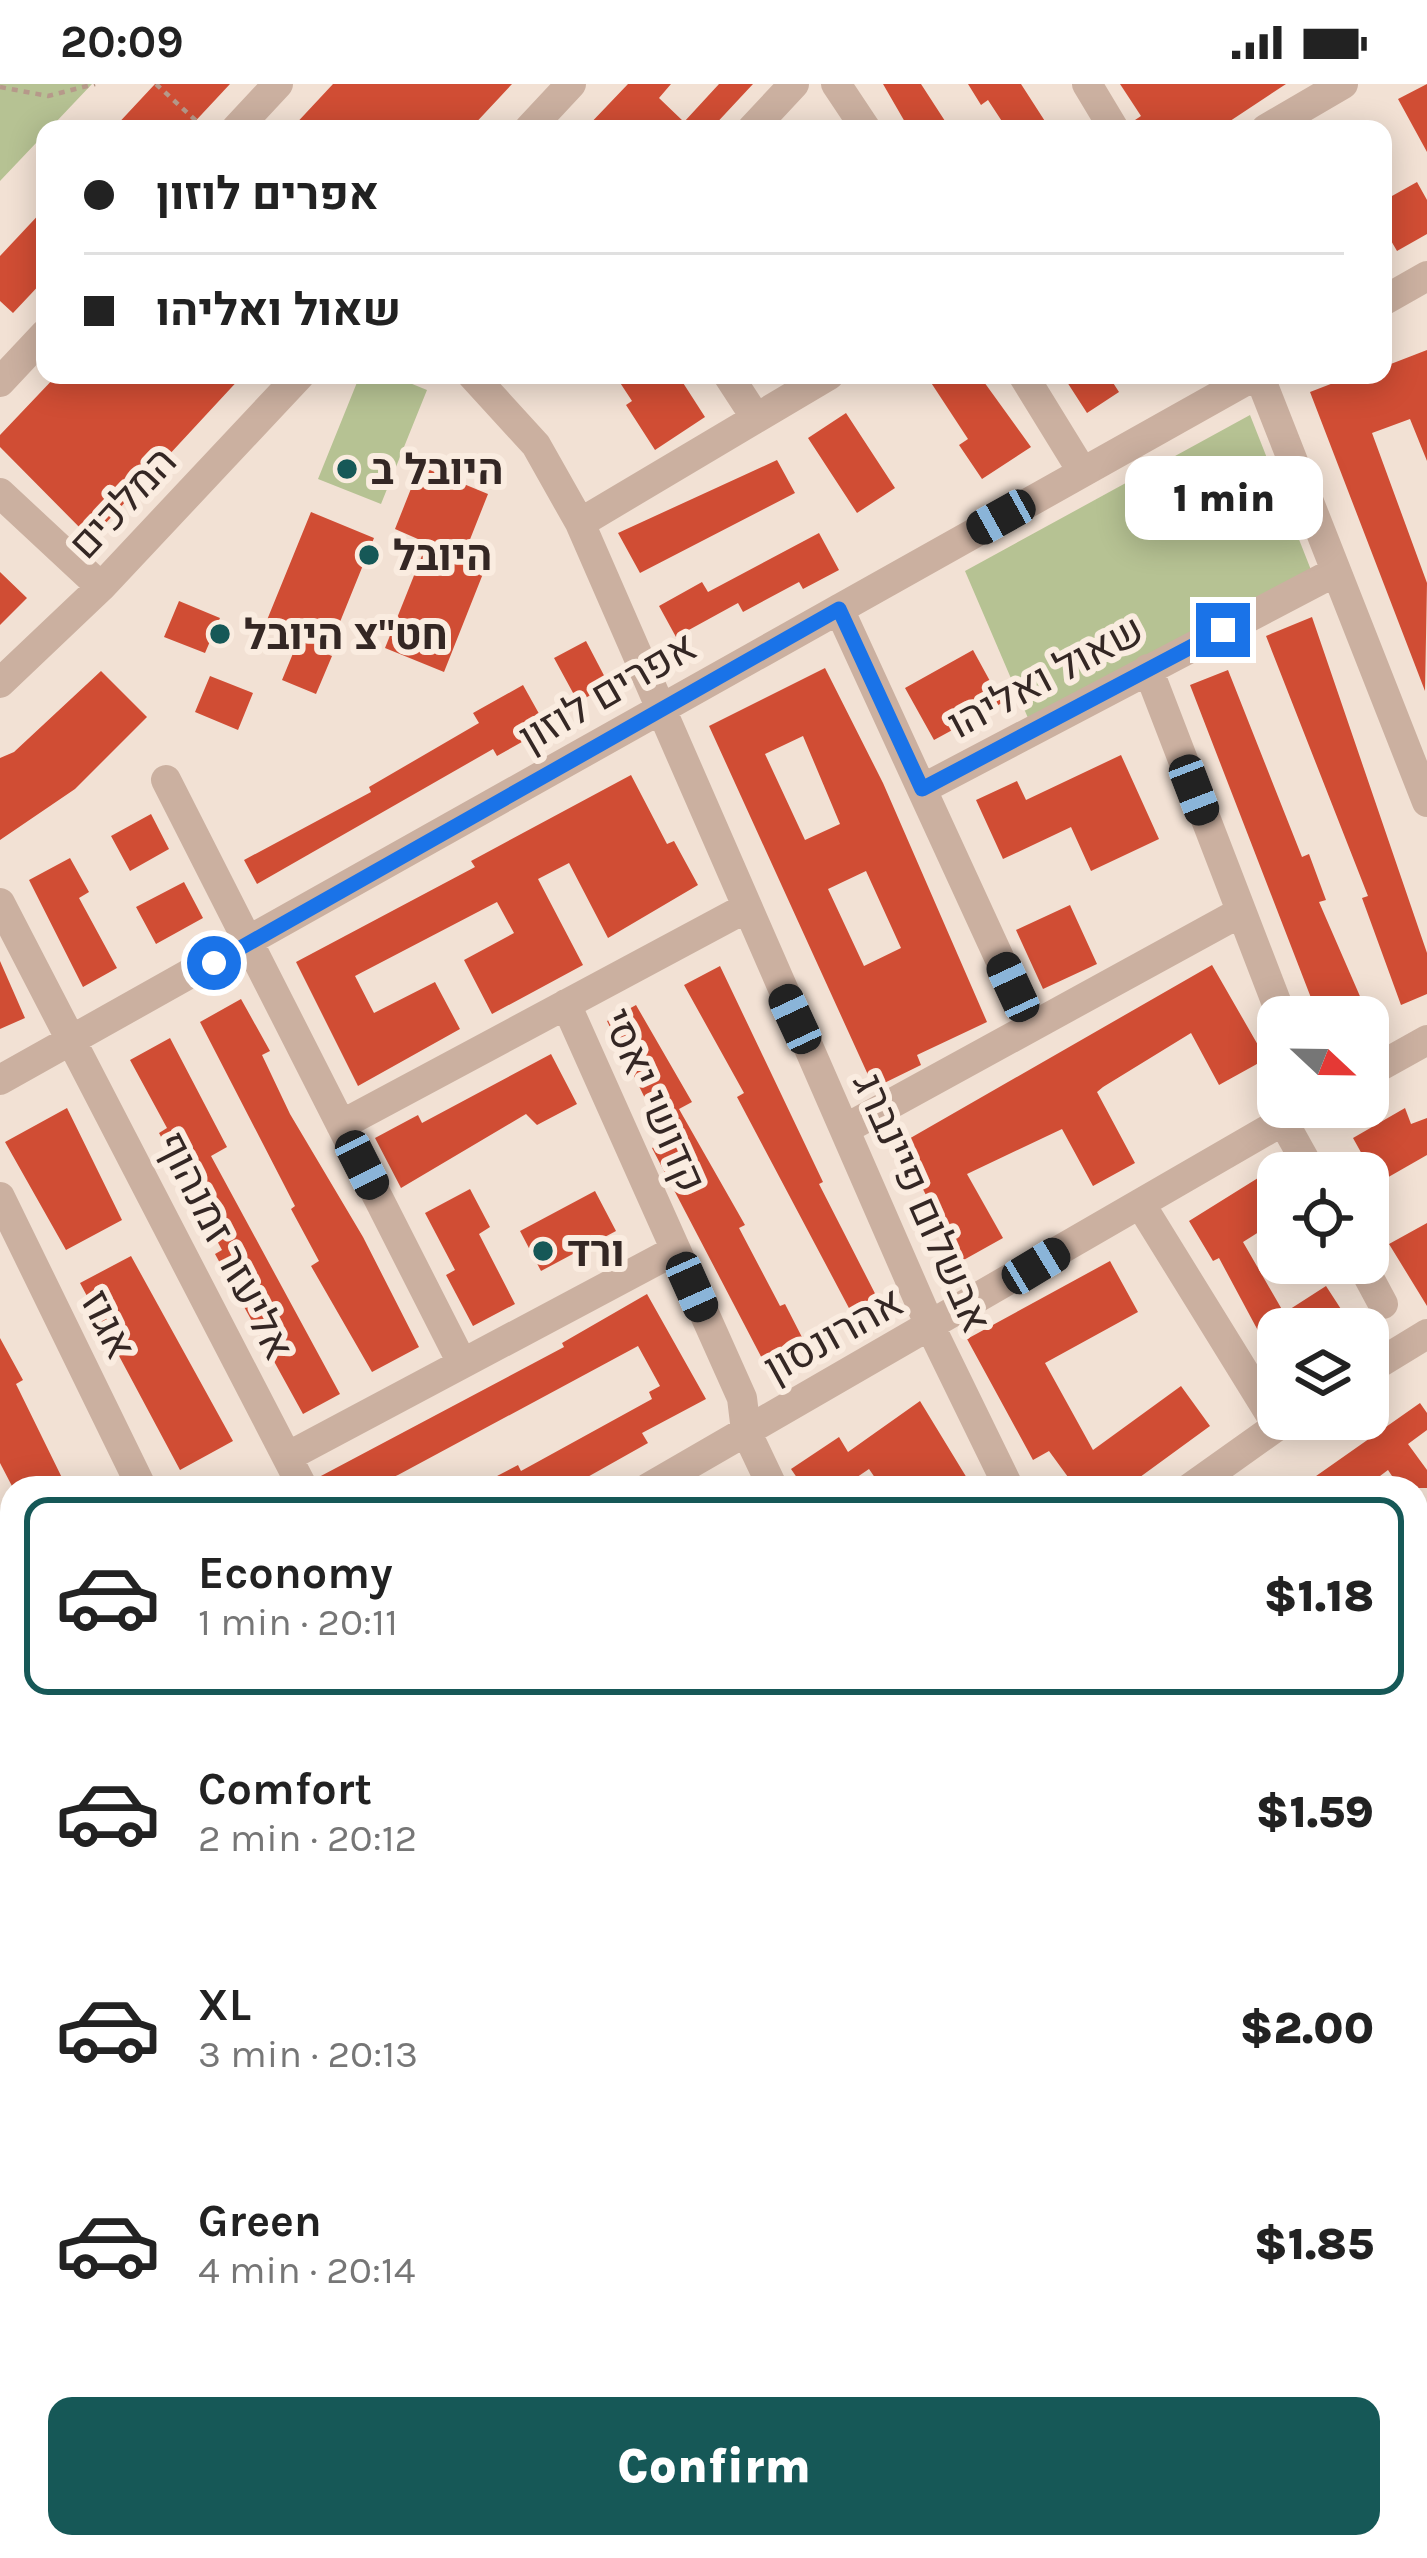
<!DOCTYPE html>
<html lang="en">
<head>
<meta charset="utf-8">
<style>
	body { margin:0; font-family:Karla,Heebo,sans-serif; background:#f2f2f2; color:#222; height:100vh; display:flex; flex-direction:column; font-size:45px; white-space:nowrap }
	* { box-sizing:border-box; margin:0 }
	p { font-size:39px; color:#767676 }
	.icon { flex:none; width:66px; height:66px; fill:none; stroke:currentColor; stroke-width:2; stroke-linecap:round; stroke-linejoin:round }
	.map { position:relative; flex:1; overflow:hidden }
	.sheet { position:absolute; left:0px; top:1392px; width:1428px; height:1083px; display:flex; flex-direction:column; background:#fff; border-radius:36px 36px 0 0; box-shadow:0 6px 30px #0003 }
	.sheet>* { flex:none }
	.top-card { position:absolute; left:36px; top:36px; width:1356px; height:264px; border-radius:24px; box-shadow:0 6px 30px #0003; display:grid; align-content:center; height:264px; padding:0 48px; background:#fff }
	.needle { width:78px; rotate:112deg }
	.tools { position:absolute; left:1257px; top:912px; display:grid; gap:24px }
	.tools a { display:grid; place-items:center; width:132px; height:132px; border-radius:24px; background:#fff; box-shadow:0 6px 30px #0003; font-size:60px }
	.end { position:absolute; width:54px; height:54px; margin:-27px; border:15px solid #1a73e8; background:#fff; box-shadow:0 0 0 6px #fff }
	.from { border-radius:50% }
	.bubble { position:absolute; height:84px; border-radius:24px; background:#fff; box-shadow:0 6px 30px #0003; font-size:39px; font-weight:800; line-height:84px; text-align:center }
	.car { position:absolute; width:36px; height:72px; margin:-36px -18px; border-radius:15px; box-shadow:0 0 9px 3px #0007; background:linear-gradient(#222 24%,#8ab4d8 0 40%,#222 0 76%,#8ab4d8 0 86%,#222 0) }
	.top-card b { display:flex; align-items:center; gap:42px; height:114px; font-size:45px }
	.top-card b+b { border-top:3px solid #e0e0e0 }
	.top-card i { width:30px; height:30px; background:#222 }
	ul { padding:21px 0 0; list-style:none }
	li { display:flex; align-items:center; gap:36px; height:198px; margin:0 24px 18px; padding:0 24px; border:6px solid transparent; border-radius:24px }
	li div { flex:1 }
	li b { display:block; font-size:45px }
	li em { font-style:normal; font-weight:800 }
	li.active { border-color:#165857 }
	li>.icon { width:108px; height:108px; stroke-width:1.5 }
	.button { display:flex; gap:24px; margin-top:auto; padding:24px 48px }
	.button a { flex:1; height:138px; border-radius:24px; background:#165857; color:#fff; font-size:48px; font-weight:800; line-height:138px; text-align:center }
	.status { display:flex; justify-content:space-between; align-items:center; height:84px; padding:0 60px; background:#fff; direction:ltr }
	.status svg { height:33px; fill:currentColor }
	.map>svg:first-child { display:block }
</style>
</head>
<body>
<div class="status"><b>20:09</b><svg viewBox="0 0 49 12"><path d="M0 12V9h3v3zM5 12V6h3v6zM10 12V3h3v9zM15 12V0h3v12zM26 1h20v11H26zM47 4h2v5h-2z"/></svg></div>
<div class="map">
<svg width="1427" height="2474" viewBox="0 0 1427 2474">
	<rect width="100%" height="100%" fill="#f2e1d4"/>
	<path fill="#b6c293" d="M0,0H92L0,97Z
		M360,291H390L427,306L381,420L318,395Z
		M1250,331L1313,491L1028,634L965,487Z
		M1422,1989L1427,2000V2335L1416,2342V1992Z"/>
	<path fill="#d04d34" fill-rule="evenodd" d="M155,0H230L188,45H113Z
		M333,0H512L470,45H291Z
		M628,0H671L659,14L684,38L719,0H753L711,45H585Z
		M883,0H921L945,37L933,45H909Z
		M968,0H1021L1050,45H1007L988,16L981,21Z
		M1120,0H1286L1218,45H1133L1132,38L1141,32Z
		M1427,0V68L1398,15Z
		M1417,98L1427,116V150L1397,167L1383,143V117Z
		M45,124V195L13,229L0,217V172Z
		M1427,266V377L1410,335L1372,349L1427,499L1425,607L1310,308L1354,291H1383V283Z
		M57,291H243L91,455L0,363V351Z
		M615,291H678L705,333L655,366L626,321L632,317Z
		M926,291H979L1031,363L982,395L959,361L968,355Z
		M1077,291H1108L1119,308L1087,329L1067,298Z
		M846,329L895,404L857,429L808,354Z
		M777,376L795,409L640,489L618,449Z
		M420,382L488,410L467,463L490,472L444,588L385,564L427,459L395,445Z
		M311,428L374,454L327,570L332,572L316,610L282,596L301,550L267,536Z
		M819,449L839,486L803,505L799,498L743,528L738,519L676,553L659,522L702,498L708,508Z
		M0,488L27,514L0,541Z
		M179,517L220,534L205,569L164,553Z
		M1312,533L1427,869V910L1401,921L1362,814L1368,812L1266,552Z
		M586,557L609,601L578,618L554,574Z
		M973,566L1002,619L934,656L905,604Z
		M825,584L883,699L987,938L917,971L921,981L874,1004L709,642ZM803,652L840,740L805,756L765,670ZM866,787L901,864L864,882L828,805Z
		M1228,586L1302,773L1309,770L1326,816L1319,818L1369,933H1301L1300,924L1313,919L1190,601Z
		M101,587L147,633L75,705L0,756V674L14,668Z
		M210,592L253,609L238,646L195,628Z
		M523,601L547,644L497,672L493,665L257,800L244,776L371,708L369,703L479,639L473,629Z
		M1121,671L1159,755L1091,787L1071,743L1003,775L976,716L1017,697L1026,716Z
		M631,691L667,760L674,757L698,801L608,854L569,779L538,795L583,881L492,930L464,876L514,849L497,818L355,892L374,929L435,898L460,945L358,1002L296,878L475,783L471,777Z
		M151,730L169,765L130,787L111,752Z
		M70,774L89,808L79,814L117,884L83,903L29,796Z
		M184,798L203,834L156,860L136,823Z
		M1070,821L1097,880L1043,905L1016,846Z
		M0,877L25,934L0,945Z
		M1212,881L1266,975L1219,1001L1191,949L1103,1003L1097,1008L1135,1079L1093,1102L1062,1045L967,1090L1003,1154L960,1178L900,1060Z
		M720,882L823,1098L819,1100L885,1229L859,1243L737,1013L744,1009L684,901Z
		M241,915L270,967L262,971L290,1030L363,1153L419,1263L372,1288L311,1182L319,1177L291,1125L295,1122L200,938Z
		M636,921L692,1018L679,1025L745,1141L739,1144L780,1222L785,1220L806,1261L766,1282L652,1064L666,1057L607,937Z
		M170,954L227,1063L211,1072L340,1310L303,1330L215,1170L222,1166L159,1049L167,1044L130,976Z
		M551,970L577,1020L537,1041L526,1030L401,1104L375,1054L418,1031L422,1039Z
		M67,1024L122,1136L66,1166L5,1058Z
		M1405,1024L1411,1040L1427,1034V1071L1378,1099L1353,1054Z
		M1266,1089L1278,1108V1136L1243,1158L1284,1229L1326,1202L1350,1239L1340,1245H1278V1284L1219,1174L1213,1177L1189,1137Z
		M470,1105L490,1143L479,1150L515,1220L473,1242L446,1191L455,1186L425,1129Z
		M595,1107L616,1147L541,1187L520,1147Z
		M1427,1139V1222L1389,1160Z
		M131,1172L233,1357L180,1386L80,1199Z
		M1110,1177L1138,1228L1045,1279L1093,1366L1181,1302L1210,1342L1125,1404H1076L1049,1367L1033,1376L967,1255Z
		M647,1210L706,1315L642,1349L648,1359L568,1404H474L518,1381L521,1387L652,1315L649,1308L660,1302L638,1262L398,1391L368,1404H322L319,1393L564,1263L562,1259Z
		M0,1254L23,1296L16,1300L67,1404H13L0,1379Z
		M920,1317L973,1404H882L869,1385L841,1404H804L791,1385L839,1353L848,1368Z
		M1420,1319L1427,1329V1346L1408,1360L1427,1386V1404H1400L1388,1386L1364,1404H1299Z"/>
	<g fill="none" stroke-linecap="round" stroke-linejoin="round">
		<path stroke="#b6998a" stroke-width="4.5" stroke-dasharray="6 6" stroke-linecap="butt" d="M156,0L205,45
			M0,3L48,12L95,0"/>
		<path stroke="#cbb0a0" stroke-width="30" d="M836,0L866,45
			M1087,0L1114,45
			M236,45L278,0
			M529,45L571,0
			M752,45L794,0
			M1266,45L1343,0
			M1383,217L1427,192
			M472,291L536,361L580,439L931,1244L1009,1404
			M728,291L756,334
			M1023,291L1082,387
			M1259,291L1427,718
			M0,298L45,250
			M0,409L101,503
			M580,439L829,291
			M839,525L1031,943
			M1148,585L1282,933
			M0,599L101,503L300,291
			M166,696L462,1279
			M922,705L1335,488
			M0,819L303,1404
			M566,920L742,1314L746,1347L773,1404
			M1368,989L1427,956
			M0,996L1256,291
			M1283,1037L1312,1089
			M341,1041L744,825
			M845,1045L1241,828
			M0,1113L142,1404
			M1141,1121L1277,1341
			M1361,1179L1383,1220
			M1368,1286L1427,1250
			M287,1373L676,1166
			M648,1404L1307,1023
			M1190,1404L1287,1335
			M0,1455L12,1479
			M1416,1491L1427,1511
			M0,1542L12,1535
			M1416,1566L1427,1558
			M0,1782L12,1774
			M1416,1819L1427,1811
			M1416,1895L1427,1927
			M0,1988L12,2012
			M0,2165L12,2157
			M0,2216L12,2209
			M1416,2372L1427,2366
			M0,2402L12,2395
			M434,2463L438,2474
			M582,2463L586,2474
			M636,2463L640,2474
			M779,2463L783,2474
			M990,2463L994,2474
			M1371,2463L1374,2474
			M235,2474V2463
			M1215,2474L1236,2463"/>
	</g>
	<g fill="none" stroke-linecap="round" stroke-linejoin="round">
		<path stroke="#1a73e8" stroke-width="15" d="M214,879L839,525L922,705L1223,546"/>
	</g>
	<g fill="#165857" stroke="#faece0" stroke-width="4.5">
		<circle cx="347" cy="385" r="12"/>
		<circle cx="369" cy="471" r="12"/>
		<circle cx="220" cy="550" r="12"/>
		<circle cx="543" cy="1167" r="12"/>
	</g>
	<g text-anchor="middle" stroke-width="12" stroke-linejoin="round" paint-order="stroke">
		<g font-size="42" font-weight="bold" fill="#342724" stroke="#faece0" text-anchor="start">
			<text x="371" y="400">היובל ב</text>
			<text x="393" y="486">היובל</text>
			<text x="244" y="565">חט"צ היובל</text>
			<text x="567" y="1182">ורד</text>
		</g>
		<g font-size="42" fill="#342724" stroke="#faece0">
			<text transform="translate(122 418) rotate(-47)" y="15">המלכים</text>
			<text transform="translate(1045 592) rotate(-28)" y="15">שאול ואליהו</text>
			<text transform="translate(607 607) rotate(-30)" y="15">אפרים לוזון</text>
			<text transform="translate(655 1016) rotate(66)" y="15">קדושי יאסי</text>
			<text transform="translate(923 1118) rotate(66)" y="15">אבשלום פיינברג</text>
			<text transform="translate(226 1161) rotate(63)" y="15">אליעזר זמנהוף</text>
			<text transform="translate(109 1240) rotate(64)" y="15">אגוז</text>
			<text transform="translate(833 1250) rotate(-29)" y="15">אהרונסון</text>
		</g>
	</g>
</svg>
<div class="tools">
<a><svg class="needle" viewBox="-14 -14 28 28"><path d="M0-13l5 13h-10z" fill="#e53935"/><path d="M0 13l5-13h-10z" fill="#767676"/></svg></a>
<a><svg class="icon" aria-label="locate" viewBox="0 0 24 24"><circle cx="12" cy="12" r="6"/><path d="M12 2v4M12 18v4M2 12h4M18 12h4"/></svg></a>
<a><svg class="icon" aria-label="layers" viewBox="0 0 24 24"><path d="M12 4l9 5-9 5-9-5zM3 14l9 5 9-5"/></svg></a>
</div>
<i class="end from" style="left:214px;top:879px"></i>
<i class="end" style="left:1223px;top:546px"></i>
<div class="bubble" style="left:1125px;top:372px;width:198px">1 min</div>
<i class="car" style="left:1001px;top:433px;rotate:241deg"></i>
<i class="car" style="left:1194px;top:706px;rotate:159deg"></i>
<i class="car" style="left:1013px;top:903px;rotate:335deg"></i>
<i class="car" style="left:795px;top:935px;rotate:335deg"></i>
<i class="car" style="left:362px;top:1081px;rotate:153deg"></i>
<i class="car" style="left:1036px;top:1182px;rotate:59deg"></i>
<i class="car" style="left:692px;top:1203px;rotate:156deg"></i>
<div class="top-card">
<b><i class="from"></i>אפרים לוזון</b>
<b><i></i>שאול ואליהו</b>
</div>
<section class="sheet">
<ul>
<li class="active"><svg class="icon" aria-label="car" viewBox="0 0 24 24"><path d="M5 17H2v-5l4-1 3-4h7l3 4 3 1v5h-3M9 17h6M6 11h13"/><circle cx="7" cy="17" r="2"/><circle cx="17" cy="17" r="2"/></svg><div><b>Economy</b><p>1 min · 20:11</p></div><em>$1.18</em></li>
<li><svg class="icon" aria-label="car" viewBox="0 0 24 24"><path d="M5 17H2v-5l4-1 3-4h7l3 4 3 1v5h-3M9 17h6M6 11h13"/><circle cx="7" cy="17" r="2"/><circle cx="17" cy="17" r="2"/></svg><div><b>Comfort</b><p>2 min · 20:12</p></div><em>$1.59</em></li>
<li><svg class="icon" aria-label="car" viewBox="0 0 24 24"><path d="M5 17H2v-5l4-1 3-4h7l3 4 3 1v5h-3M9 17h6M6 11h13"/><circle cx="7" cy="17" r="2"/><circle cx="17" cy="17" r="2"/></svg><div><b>XL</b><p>3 min · 20:13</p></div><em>$2.00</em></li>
<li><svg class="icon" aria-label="car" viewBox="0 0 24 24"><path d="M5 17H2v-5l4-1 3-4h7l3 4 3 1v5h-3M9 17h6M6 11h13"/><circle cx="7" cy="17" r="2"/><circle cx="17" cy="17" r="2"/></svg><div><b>Green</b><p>4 min · 20:14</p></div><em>$1.85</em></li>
</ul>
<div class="button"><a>Confirm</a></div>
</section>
</div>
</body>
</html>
